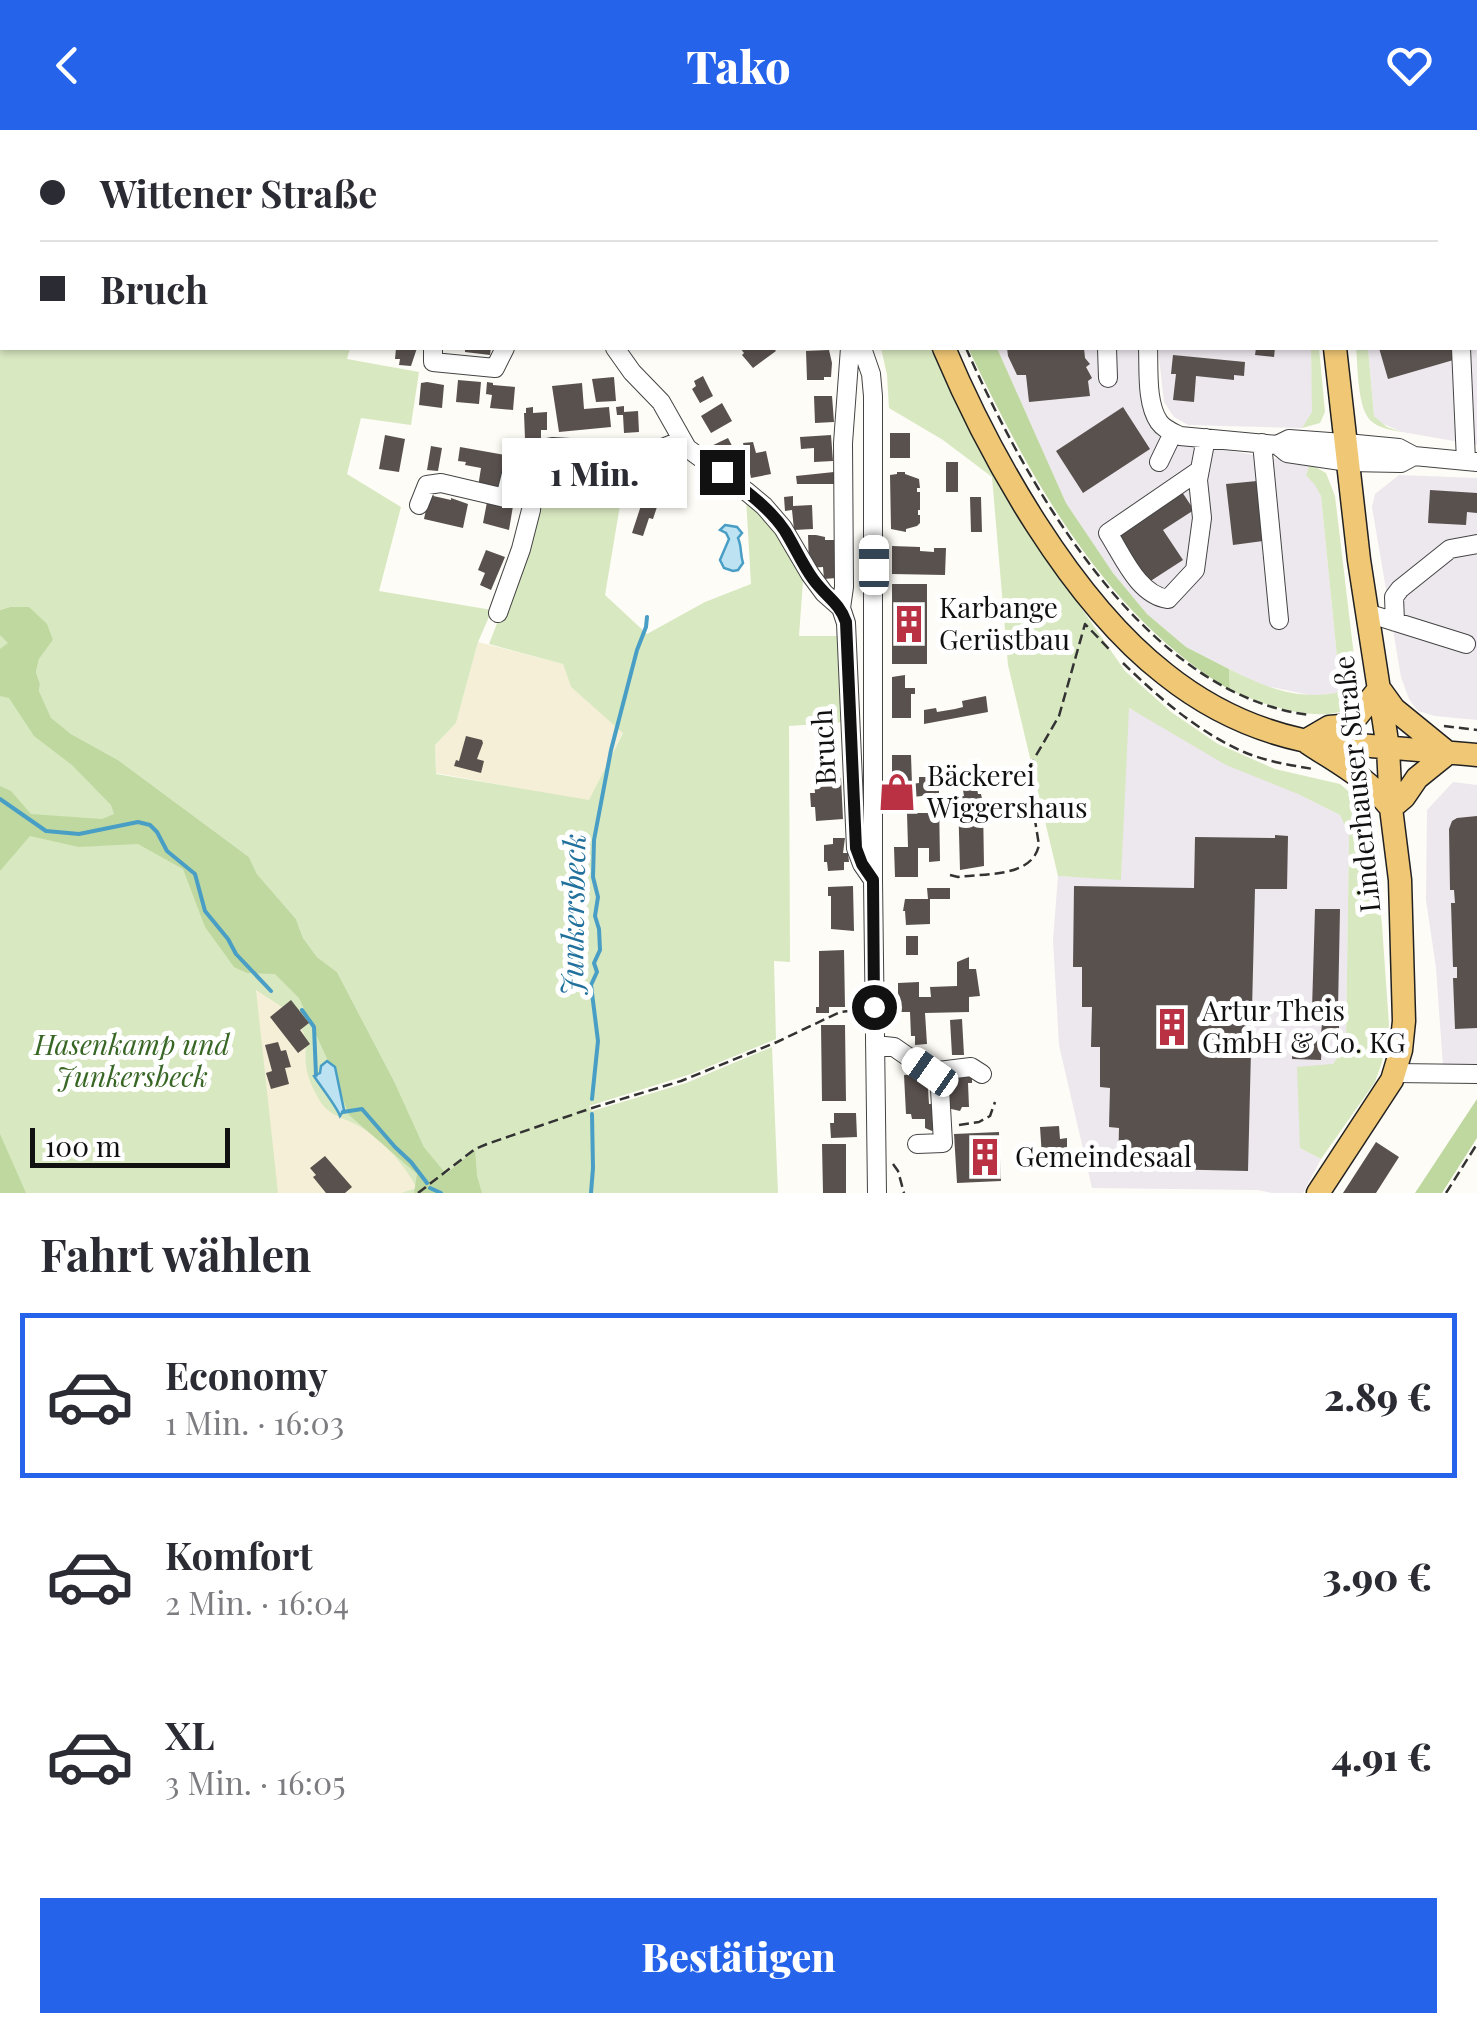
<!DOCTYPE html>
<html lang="de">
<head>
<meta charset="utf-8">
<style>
	body { margin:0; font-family:"Playfair Display",serif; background:#f7f7f7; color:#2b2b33; height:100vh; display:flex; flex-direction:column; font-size:38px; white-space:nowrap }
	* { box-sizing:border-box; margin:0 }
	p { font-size:32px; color:#7c7c81 }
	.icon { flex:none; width:55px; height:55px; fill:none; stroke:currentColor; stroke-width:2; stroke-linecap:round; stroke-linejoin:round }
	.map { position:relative; height:1063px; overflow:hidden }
	.sheet { display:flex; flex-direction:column; background:#fff; flex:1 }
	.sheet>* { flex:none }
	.guide { position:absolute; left:0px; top:0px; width:1478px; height:220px; box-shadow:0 2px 8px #0004; display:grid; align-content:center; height:220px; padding:0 40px; background:#fff }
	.scale { position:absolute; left:30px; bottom:25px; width:200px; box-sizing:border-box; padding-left:10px; border:5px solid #111; border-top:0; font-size:28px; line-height:35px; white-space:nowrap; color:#111; -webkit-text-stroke:8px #fff; paint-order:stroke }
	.end { position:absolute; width:45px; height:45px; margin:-22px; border:12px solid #111; background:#fff; box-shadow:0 0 0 5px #fff }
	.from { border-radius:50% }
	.bubble { position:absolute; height:70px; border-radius:0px; background:#fff; box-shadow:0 2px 8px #0004; font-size:32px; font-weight:800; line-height:70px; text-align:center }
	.car { position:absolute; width:30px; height:60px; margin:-30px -15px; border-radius:12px; box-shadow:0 0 8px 2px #0007; background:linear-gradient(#fff 24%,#345 0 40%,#fff 0 76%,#345 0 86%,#fff 0) }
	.guide b { display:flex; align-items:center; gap:35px; height:95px; font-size:38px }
	.guide b+b { border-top:2px solid #e1e1e2 }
	.guide i { width:25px; height:25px; background:#2b2b33 }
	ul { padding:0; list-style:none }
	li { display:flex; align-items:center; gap:30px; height:165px; margin:0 20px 15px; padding:0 20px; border:5px solid transparent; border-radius:0px }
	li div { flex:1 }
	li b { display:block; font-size:38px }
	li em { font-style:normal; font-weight:800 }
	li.selected { border-color:#2563eb }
	li>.icon { width:90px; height:90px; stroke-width:1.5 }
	h2 { padding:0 40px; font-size:45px; line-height:120px }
	.cta { display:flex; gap:20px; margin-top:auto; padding:20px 40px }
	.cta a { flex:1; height:115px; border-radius:0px; background:#2563eb; color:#fff; font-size:40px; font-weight:800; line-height:115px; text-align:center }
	header { display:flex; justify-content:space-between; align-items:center; height:130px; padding:0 40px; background:#2563eb; color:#fff; font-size:45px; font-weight:800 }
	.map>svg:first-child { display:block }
</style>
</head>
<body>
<header><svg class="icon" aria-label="back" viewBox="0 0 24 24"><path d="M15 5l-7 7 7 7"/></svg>Tako<svg class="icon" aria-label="heart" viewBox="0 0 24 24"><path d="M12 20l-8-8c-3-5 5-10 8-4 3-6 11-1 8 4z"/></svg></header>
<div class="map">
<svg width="1477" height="1063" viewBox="0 0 1477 1063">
	<rect width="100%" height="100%" fill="#fefcf6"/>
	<path fill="#ede7ee" d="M1353,0H1477V315L1402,302L1379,292L1374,286L1368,218H1475V2H1353Z
		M997,218H1140L1145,282L1152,299L1159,306L1168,311L1310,334L1306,345L1316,355L1321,366L1340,557L1337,563L1314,566L1261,555L1186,517L1147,484L1113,443L1066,373Z
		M1158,218H1311L1313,282L1302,298L1188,295L1174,287L1164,272Z
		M1399,345L1477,348V590L1435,586L1418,581L1409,569L1401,547L1372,377L1375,364Z
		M1128,578L1340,685L1349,704L1346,914L1333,934L1300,1018L1321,1029L1303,1063H1272L1258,1060L1092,1058L1059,915L1053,810L1058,746L1121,749Z
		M1453,652L1477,655V934L1473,936H1443L1436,838L1426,770L1427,680Z"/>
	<path fill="#f4efd6" d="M478,512L563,534L571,557L623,602L589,671L436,643L435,615L456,593Z
		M248,843L275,844L418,1044L414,1063H263Z"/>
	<path fill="#d8e8c0" d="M0,0H29L31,2H2V218H350L347,229L419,242L411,295L361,288L347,344L401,377L379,461L492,480L478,512L456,593L435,615L436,644L589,670L623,603L571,557L563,534L489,514L516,445L540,327L563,323L627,333L605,465L647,504L705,472L751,454L746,368L764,383L807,448L803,451L799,506H840L845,592L789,596L790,832L774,831L776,909L691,944L589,976L592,981L686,953L772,917L778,1063H401L417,1058C404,1034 383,1010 359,996C345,988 329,986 320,971C314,961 307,947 306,935C304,915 311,909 296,892L299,888L256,860L278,1063H0V489L37,505L20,565L157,675L431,1042L441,1039L424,1017L395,953L337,842L317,827L303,808L296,789L257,744L249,727L118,630L71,604L51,589L39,561L40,554L36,542L39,529L53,510L10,477L0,480Z
		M881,218H936L1034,410L1125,541L1171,582L1218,614L1275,639L1340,654L1362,673L1371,699L1382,795L1389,895L1382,932L1375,952L1321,1029L1300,1018L1297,937L1333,934L1346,914L1349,705L1340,685L1298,664L1226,635L1129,578L1121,750L1058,746L1008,535L992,347L943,310L889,278L887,245Z
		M1311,218H1319L1325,282L1320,293L1302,298L1312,282Z
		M1356,218H1368L1374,286L1387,297L1402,302C1391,300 1379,298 1371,291C1357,278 1358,236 1356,218Z
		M1310,334L1326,343L1335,366L1358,560L1350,578C1317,595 1262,574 1230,560L1229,539C1266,557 1294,570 1336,563L1340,557L1321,366L1315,355L1306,345Z"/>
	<path fill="#bed8a0" d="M968,218H997L1066,373L1113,443L1147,484L1186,517L1229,539L1230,560C1103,484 1030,347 968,218Z
		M10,477H29L47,494L53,510L39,529L36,542L40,554L39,561L51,588L71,604L118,630L249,727L257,744L296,789L303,808L317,827L337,842L395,953L424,1017L446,1044L475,1020L477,1046L482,1063H414L417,1044L349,985L331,937L299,868L275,844L247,843L234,837L205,797L183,739L138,714L79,717L30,706L0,741V656L11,661L31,684L102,689L114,684L111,675L72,635L34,606L9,568L0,566V519L8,513L0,505V480Z
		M1477,969V1008L1442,1063H1415Z
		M0,1004L26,1063H0Z"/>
	<path fill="#bde3f3" stroke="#499ec5" stroke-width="2.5" d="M725,395L737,397L742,403L738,408C742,417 740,424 743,433L738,440L733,441L724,438L720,430L729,409L726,403L720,400Z
		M327,931L335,937L344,980L340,986C337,977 321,957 314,946L320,943L321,936Z"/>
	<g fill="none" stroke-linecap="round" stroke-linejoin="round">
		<path stroke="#499ec5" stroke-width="4" d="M0,669L46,701L79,704L138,692L150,695L157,702L167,721L195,744L205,781L228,809L236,824L271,861
			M302,880L314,897L316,945
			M592,969L598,911L591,855L597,842L594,833L600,820L599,799L595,786L598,767L593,747L594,710L611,620L637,520L646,497L647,487
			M343,982L362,979L395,1017L411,1032L427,1053
			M430,1058L441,1063
			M591,1063L593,1038L592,984"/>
	</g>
	<path fill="#59514e" d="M396,218H417L411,236L399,235L400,229H395Z
		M465,218H491L490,225L465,222Z
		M740,218H773L776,221L753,238L742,225L744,223Z
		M1007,218H1084L1085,228L1090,234L1086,237L1092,248L1088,251L1090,266L1029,272L1026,245H1017L1008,226Z
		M1256,218H1275L1274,227L1255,225Z
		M1379,218H1454L1457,229L1388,249Z
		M829,220L832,233L831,247H824V250H807L806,221Z
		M1173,225L1245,232L1244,246L1234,245V250L1196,246L1194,272L1173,270L1176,244H1171Z
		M703,246L713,266L700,273L692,259L696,256L694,251Z
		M614,247L616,271L596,272L592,249Z
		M458,250L481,252L479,274L456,272Z
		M427,252L444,255L442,278L419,275L421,253Z
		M487,252L493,253V255L515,257L513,280L490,278L492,265L486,264Z
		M582,253L584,279L609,277L611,297L559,302L552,256Z
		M814,266H832L834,292L815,293Z
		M722,273L732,291L711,303L701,286Z
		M624,276V282L638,281L639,302L624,303L623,285H617L616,277Z
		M533,277V283L547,282V300H541V309H525L524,283H526V278Z
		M1123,277L1150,319L1083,363L1056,321Z
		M890,303H910V328H890Z
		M385,305L405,309L399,342L379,339Z
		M831,305L833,331L814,332V318L801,319L800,307Z
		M728,308L741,333L729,339L722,325L713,330L707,318Z
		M753,312L756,323L766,321L771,344L751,348L750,343L744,344L743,332L747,331L743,313Z
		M431,316L442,318L438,341L427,340Z
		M460,317L505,325L499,360L478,357L481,338L465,335L466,332L458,331Z
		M660,330L685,342L681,353L677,352L675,359L664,355L668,345L656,341Z
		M946,332H958V362H946Z
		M834,342V354H797L796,346Z
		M897,342H905V344L919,349L920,358H917V362H920V380H918V385H920V393L917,396L906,399V402L891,399L890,345L897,344Z
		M1257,351L1263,411L1233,415L1226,354Z
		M648,354L663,359L653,389L649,388L643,406L632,403Z
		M1180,359L1194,380L1163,400L1183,430L1149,452L1116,402Z
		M1430,360L1477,363V383L1467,382L1466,395L1428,393Z
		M429,365L451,370V368L468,374L463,398L424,389Z
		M793,366V376L812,375L813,399L794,400L792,380L785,381L784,367Z
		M970,367H981L982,402H971Z
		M487,372L513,376L509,400L483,393Z
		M808,405H816L825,407V410H834L836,448L824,449L823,437L809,438Z
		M892,416L920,417V421L934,422V418H946L945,445L892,444Z
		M486,420L505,427L491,460L480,455L485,443L478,440Z
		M892,454H927V534H892Z
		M905,545V558H915V564H911V588H892V547Z
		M986,566L988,582L924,594V580L936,578L937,582L955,579L963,577L962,571Z
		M466,606L482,610L483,613L477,629L484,631L481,643L454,636L456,630L459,631Z
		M833,619V637H818V620Z
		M892,625H911L912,654L919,653V647H939V664L913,667V664L892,665Z
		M841,648L843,689L816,691L815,677H811L810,663H815L814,649Z
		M977,658L978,664H981L983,674L984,736L960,740L958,667L964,666L963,660Z
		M939,668L940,731L929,732V718H918V747H895L894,717H908L907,683H928V669Z
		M1477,686V898L1455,899L1453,848H1457V837H1453L1451,773H1455L1454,760H1450L1449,699L1452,691L1457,688Z
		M1275,705L1288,706L1287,759H1255L1248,1041L1118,1038L1119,998L1109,997L1110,958L1100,957V917H1091L1092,877H1082V837H1073L1074,756L1194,758L1195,707L1275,708Z
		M833,708H845L843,723H848L849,732H844V740L828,741L827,732H824V715L833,714Z
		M853,756L854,801L831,799V766H828V757Z
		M927,758H950V769H930V794L906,795L905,781H903L905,769H928Z
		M1315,779H1340L1338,879H1312Z
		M906,806H918V825H906Z
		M844,820L845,877H829V883H816V877H819V821Z
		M969,827V839H976L980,866L969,867V882L925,883L927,914L915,915V906H911L910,882H898V853L919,852V867H931L930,857L957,856V832Z
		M291,870L309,893L300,900L310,914L298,923L270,887Z
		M962,889L964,925H952L950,890Z
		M1322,893L1339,894V906L1321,905Z
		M821,895H845L846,971H822Z
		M1293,909L1322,910L1321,930L1292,929Z
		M278,912L281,921L286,920L291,937L285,938L289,954L271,959L266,943L272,941L265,915Z
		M972,942V953H968L969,977H962L960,981L947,978L945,944Z
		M927,944L929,974H934L935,998L932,1001L925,998V989H912L911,984H906L904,945Z
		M834,983H856L857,1007L831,1008L830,993H834Z
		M1059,996L1060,1009L1067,1008V1020H1061L1062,1026L1042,1027L1040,997Z
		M999,1002L1001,1051L957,1053L954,1004Z
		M1376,1012L1399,1027L1376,1063H1343Z
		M822,1014H846V1063H823Z
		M325,1026L352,1057L345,1063H326L313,1047L316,1045L310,1038Z"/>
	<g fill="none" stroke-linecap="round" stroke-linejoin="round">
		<g stroke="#444" stroke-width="20">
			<path id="minor" d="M260,0L265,2
				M737,0L738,2
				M1204,0L1220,2
				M544,2L545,0
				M1132,2L1142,0
				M1475,206L1477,205
				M433,218V232L495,238L505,218
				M615,218L632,242L661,272L687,318L746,361L764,376L783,398L810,444L824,463L841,478L846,493L856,718L862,734L873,750
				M862,218L871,244L873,266V750L877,1063
				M1107,218L1108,248
				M1148,218C1149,240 1146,273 1159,292C1164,299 1172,302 1180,306L1277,315L1289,309L1357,314L1399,318L1414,326L1477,332
				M1461,218L1466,331
				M1262,313L1279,490
				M1277,315L1287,323L1348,332L1401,333L1414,326
				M1159,332L1173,303
				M1200,340L1108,403C1123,426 1138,465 1168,469L1195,440L1202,388L1198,350L1206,308
				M419,375L427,355L441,353L505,368L517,320
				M841,478L844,457L843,313L850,218
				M498,483L521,419L531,380L537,323L541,319L552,317L643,322L660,319L682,310
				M1367,483L1466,514
				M1395,492L1394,467L1400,459L1450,419L1477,414
				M875,915L894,917L930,942L971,937L982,944
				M1395,943L1477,944
				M917,1014L943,1013L939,941"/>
		</g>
		<g stroke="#222" stroke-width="25">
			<path id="major" d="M877,0V2
				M1338,2V0
				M944,218C990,327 1071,471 1165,544C1205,576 1252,599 1302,610C1317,613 1332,613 1347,614C1391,618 1434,621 1477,625
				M1381,561L1394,579L1448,623
				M1305,611L1329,597L1341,596L1354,590L1379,559
				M1308,613C1341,635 1365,646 1391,678
				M1391,678L1404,667L1417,648L1448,623
				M1318,1063L1392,950L1401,920L1404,891L1400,750L1391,678L1388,618L1359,430L1335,218"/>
		</g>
		<path stroke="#333" stroke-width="2.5" stroke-dasharray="10 5" stroke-linecap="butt" d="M898,0V2
			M966,218C1027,356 1144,565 1310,585
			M1123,533C1158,567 1198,602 1244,622C1265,631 1290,635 1313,639
			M1444,596L1477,600
			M950,745L958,747C985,743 1032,748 1039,715L1027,641L1059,586L1085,494L1110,520
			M959,995L979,992L990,986L995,972
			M893,1034L898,1041L904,1063
			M418,1063L475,1019L487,1014L592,978L681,951L777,912L840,882L858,880
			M1446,1063L1477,1014"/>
		<use href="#minor" stroke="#fff" stroke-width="18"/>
		<use href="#major" stroke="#efc775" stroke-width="22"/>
	</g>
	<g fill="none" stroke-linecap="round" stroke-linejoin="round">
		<path stroke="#111" stroke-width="12" d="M722,342C744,360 769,377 785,401C795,417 802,434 813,449C826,467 839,472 846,492L856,718L862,734L873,750L874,877"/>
	</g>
	<defs>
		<g id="building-bare" transform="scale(3)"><path d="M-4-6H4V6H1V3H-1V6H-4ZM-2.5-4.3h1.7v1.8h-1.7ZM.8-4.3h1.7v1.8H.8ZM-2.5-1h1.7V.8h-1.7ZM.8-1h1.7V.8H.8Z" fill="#b93143" stroke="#fff" stroke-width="2.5" paint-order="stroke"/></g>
		<g id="shop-bare" transform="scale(3)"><path d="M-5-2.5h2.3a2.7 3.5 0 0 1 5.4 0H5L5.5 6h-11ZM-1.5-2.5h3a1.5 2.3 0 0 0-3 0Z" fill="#b93143" stroke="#fff" stroke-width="2.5" paint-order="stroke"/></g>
	</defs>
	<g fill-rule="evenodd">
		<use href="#building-bare" x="909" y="494"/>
		<use href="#shop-bare" x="897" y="662"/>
		<use href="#building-bare" x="1172" y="897"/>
		<use href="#building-bare" x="985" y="1027"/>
	</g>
	<g text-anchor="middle" stroke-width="10" stroke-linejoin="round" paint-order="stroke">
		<g font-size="28" fill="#111" stroke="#fff" text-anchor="start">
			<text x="939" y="488">Karbange<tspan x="939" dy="32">Gerüstbau</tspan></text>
			<text x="927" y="656">Bäckerei<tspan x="927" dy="32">Wiggershaus</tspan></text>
			<text x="1202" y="891">Artur Theis<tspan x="1202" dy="32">GmbH &amp; Co. KG</tspan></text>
			<text x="1015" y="1037">Gemeindesaal</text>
		</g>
		<g font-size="28" fill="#111" stroke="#fff">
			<text transform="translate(824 617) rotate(-93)" y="10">Bruch</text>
			<text transform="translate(1357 654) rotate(-96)" y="10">Linderhauser Straße</text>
		</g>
		<g font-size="28" font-style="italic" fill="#386624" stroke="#fff">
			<text x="132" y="925">Hasenkamp und<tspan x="132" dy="32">Junkersbeck</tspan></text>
		</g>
		<g font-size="30" font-style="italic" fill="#21719c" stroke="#fff">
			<text transform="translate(574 785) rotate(-89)" y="10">Junkersbeck</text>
		</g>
	</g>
</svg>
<div class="scale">100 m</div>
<i class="end from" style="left:874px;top:877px"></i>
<i class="end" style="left:722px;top:342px"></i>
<div class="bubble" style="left:502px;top:308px;width:185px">1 Min.</div>
<i class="car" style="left:874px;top:435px;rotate:0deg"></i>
<i class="car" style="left:930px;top:942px;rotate:305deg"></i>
<div class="guide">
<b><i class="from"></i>Wittener Straße</b>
<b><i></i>Bruch</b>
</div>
</div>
<section class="sheet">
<h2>Fahrt wählen</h2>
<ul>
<li class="selected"><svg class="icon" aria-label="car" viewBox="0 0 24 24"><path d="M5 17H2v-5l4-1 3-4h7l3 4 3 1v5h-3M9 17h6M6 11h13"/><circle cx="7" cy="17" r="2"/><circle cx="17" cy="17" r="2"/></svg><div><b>Economy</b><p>1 Min. · 16:03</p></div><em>2.89 €</em></li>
<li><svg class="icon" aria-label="car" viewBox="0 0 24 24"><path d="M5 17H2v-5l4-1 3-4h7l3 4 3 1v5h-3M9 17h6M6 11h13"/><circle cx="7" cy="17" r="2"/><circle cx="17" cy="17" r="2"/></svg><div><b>Komfort</b><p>2 Min. · 16:04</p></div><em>3.90 €</em></li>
<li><svg class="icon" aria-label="car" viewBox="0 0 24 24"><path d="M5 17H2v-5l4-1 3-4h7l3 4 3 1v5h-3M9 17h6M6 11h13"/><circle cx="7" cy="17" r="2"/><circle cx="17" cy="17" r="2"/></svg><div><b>XL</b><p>3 Min. · 16:05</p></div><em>4.91 €</em></li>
</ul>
<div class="cta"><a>Bestätigen</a></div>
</section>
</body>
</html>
